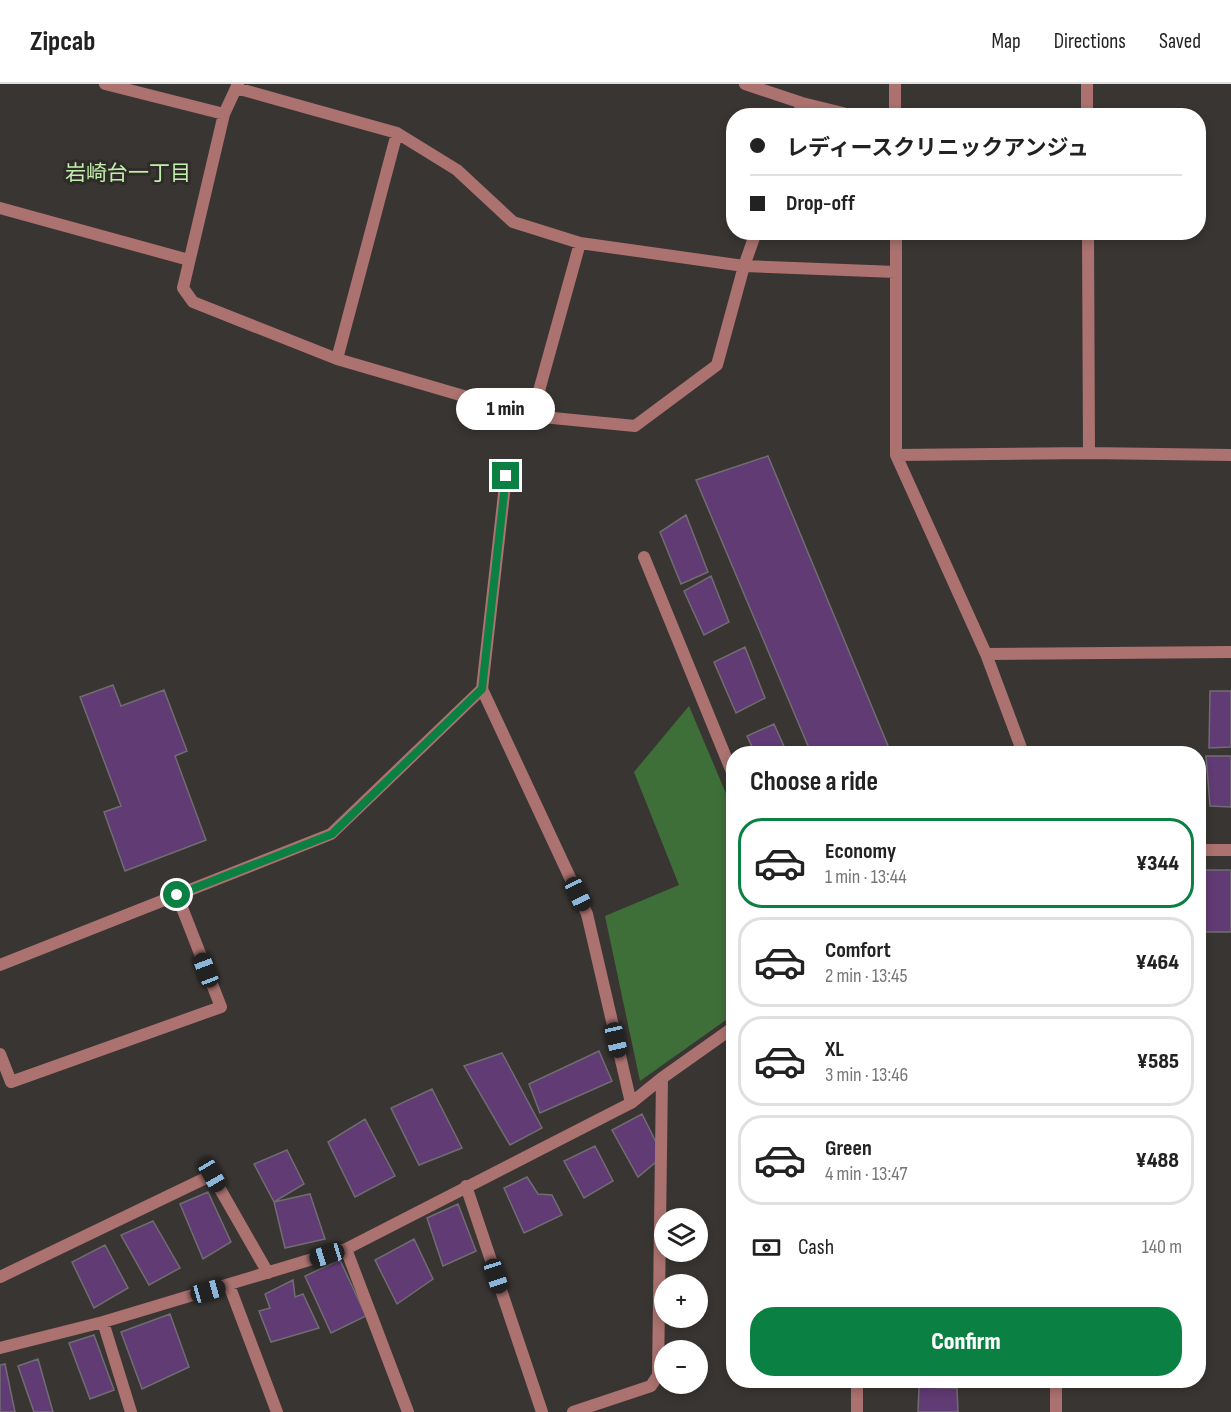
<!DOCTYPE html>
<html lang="en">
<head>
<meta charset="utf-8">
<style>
	body { margin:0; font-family:"Sofia Sans Condensed","Noto Sans JP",sans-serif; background:#f2f2f2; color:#222; height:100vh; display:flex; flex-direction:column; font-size:22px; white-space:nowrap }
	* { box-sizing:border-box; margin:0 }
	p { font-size:20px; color:#767676 }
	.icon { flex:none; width:33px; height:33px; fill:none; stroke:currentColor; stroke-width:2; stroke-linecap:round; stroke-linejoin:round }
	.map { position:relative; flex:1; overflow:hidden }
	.sheet { position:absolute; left:726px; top:662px; width:480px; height:642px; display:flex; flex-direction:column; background:#fff; border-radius:24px; box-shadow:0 3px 9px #0003 }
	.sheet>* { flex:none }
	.guide { position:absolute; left:726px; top:24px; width:480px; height:132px; border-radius:24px; box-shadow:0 3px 9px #0003; display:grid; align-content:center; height:132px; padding:0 24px; background:#fff }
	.tools { position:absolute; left:654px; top:1124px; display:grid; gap:12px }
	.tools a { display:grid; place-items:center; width:54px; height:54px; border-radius:50%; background:#fff; box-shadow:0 3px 9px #0003; font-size:30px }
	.end { position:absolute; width:27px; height:27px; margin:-14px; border:8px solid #0b8043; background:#fff; box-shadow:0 0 0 3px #fff }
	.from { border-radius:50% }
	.bubble { position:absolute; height:42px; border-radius:21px; background:#fff; box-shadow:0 3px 9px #0003; font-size:20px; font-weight:800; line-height:42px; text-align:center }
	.car { position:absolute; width:18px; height:36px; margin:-18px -9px; border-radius:8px; box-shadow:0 0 4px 2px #0007; background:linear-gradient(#222 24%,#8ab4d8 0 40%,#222 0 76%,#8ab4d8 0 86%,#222 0) }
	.guide b { display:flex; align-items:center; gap:21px; height:57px; font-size:22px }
	.guide b+b { border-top:2px solid #e0e0e0 }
	.guide i { width:15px; height:15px; background:#222 }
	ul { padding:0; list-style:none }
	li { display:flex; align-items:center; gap:18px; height:90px; margin:0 12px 9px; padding:0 12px; border:3px solid #e0e0e0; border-radius:24px }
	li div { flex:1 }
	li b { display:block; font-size:22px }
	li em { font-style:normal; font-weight:800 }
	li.on { border-color:#0b8043 }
	li>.icon { width:54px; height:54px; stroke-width:1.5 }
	h2 { padding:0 24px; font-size:27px; line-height:72px }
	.pay { display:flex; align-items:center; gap:15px; height:66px; padding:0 24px; font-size:22px }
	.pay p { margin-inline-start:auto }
	.button { display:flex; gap:12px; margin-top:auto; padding:12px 24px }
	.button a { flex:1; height:69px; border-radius:24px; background:#0b8043; color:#fff; font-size:24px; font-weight:800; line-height:69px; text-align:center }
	header { display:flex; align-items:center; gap:36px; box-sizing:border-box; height:84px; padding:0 30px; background:#fff; border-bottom:2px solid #e0e0e0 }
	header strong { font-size:28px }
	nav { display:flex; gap:33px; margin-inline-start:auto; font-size:21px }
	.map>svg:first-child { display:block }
</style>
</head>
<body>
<header>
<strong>Zipcab</strong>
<nav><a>Map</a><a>Directions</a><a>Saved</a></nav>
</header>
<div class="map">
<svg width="1231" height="1328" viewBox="0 0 1231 1328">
	<rect width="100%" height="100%" fill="#393532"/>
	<path fill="#3f6f39" d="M689,622L733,726V931L640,997L605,832L679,801L634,688Z"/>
	<path fill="#613b74" stroke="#706d71" stroke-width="1.5" d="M768,372L891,669H811L696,396Z
		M686,431L708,488L681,500L660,448Z
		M711,492L729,538L704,551L684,507Z
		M745,563L765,614L736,629L714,578Z
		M113,601L121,622L164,606L187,667L175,672L206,756L125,787L104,728L121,722L80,613Z
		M1210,607H1231V663L1209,664Z
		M774,640L787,669H755L747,652Z
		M1206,672H1231V723L1210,722Z
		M1198,786H1231V848H1198Z
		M599,967L612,997L540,1029L529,1000Z
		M502,969L542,1044L510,1061L464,982Z
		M432,1005L462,1064L419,1081L391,1024Z
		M642,1030L663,1072L638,1093L612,1046Z
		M365,1035L395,1092L355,1113L328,1058Z
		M595,1062L613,1097L584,1114L564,1077Z
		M287,1066L304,1100L274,1118L254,1080Z
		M527,1093L538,1110L552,1111L562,1131L524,1149L504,1104Z
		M208,1108L231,1158L203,1175L180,1120Z
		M310,1110L325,1155L285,1164L274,1118Z
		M458,1120L476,1167L443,1182L427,1134Z
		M153,1137L180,1184L149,1201L121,1151Z
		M414,1155L433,1195L397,1220L375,1176Z
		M105,1161L128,1204L94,1224L72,1178Z
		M340,1176L366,1232L331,1249L305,1192Z
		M293,1196L295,1213L303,1210L319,1244L271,1258L259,1227L270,1224L265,1210Z
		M170,1230L189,1283L142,1305L121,1248Z
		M94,1251L114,1306L90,1315L69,1259Z
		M38,1275L53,1328H34L18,1282Z
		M5,1280L15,1328H0V1281Z
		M919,1303L957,1304L958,1328H918Z"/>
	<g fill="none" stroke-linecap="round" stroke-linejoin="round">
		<path stroke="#ab726f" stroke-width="12" d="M105,0L224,30
			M238,0L224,30L183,204L193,218L337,275L532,332L635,342L717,281L744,182L756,148
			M745,0L802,19L855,32
			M895,0V32
			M1087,0V32
			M236,4L397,49L457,86L513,138L580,159L744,182L896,188
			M798,32L802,19
			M0,124L189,176
			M896,148V371L986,570L1023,669
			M1088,148L1089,369
			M337,275L397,49
			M532,332L580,159
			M896,371L1089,369L1231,371
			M506,392L482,605L587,830L631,1019
			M644,473L734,693
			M986,570L1231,568
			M1198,766H1231
			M0,881L331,750L482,605
			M0,970L11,998L221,923L177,811
			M466,1102L542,1328
			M346,1165L408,1328
			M0,1193L212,1091L268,1189
			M229,1201L277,1328
			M103,1238L131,1328
			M0,1264L103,1238L346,1165L631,1019L662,994L734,943
			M573,1328L651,1302L658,1291L662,994
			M857,1328V1296
			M1056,1328V1296"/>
	</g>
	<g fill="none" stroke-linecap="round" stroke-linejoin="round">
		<path stroke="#0b8043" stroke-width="8" d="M177,811L332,750L482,605L506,392"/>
	</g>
	<g text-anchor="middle" stroke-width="6" stroke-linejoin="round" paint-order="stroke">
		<g font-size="21" fill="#c1efad" stroke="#2f2b28">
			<text x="128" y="96">岩崎台一丁目</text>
		</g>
	</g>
</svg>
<div class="tools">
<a><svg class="icon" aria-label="layers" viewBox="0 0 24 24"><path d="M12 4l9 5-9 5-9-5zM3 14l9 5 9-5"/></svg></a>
<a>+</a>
<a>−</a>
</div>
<i class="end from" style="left:177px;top:811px"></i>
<i class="end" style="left:506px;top:392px"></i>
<div class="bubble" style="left:456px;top:304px;width:99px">1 min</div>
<i class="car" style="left:578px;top:810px;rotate:155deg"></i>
<i class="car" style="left:206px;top:886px;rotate:339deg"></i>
<i class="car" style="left:616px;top:956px;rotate:167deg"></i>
<i class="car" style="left:212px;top:1091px;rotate:150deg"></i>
<i class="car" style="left:327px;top:1171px;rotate:253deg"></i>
<i class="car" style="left:496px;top:1192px;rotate:162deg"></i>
<i class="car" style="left:208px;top:1207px;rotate:74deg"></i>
<div class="guide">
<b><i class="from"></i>レディースクリニックアンジュ</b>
<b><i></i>Drop-off</b>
</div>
<section class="sheet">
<h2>Choose a ride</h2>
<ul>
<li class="on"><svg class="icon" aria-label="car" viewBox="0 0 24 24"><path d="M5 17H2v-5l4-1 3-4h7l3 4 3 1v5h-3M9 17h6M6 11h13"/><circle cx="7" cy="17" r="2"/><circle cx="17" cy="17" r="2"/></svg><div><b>Economy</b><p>1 min · 13:44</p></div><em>¥344</em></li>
<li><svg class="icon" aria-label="car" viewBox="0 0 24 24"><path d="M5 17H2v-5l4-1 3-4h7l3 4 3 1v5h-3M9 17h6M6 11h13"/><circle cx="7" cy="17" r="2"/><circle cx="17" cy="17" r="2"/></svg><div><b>Comfort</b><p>2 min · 13:45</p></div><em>¥464</em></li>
<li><svg class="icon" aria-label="car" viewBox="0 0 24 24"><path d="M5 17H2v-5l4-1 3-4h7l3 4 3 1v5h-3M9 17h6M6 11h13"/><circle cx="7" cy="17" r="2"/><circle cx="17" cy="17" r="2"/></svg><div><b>XL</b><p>3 min · 13:46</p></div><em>¥585</em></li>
<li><svg class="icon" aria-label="car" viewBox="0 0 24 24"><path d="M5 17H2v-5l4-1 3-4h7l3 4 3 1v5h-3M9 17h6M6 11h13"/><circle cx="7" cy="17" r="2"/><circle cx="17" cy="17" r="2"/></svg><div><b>Green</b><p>4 min · 13:47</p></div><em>¥488</em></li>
</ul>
<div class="pay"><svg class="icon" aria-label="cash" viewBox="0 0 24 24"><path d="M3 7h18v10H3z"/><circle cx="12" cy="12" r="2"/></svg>Cash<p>140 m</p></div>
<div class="button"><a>Confirm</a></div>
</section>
</div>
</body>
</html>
